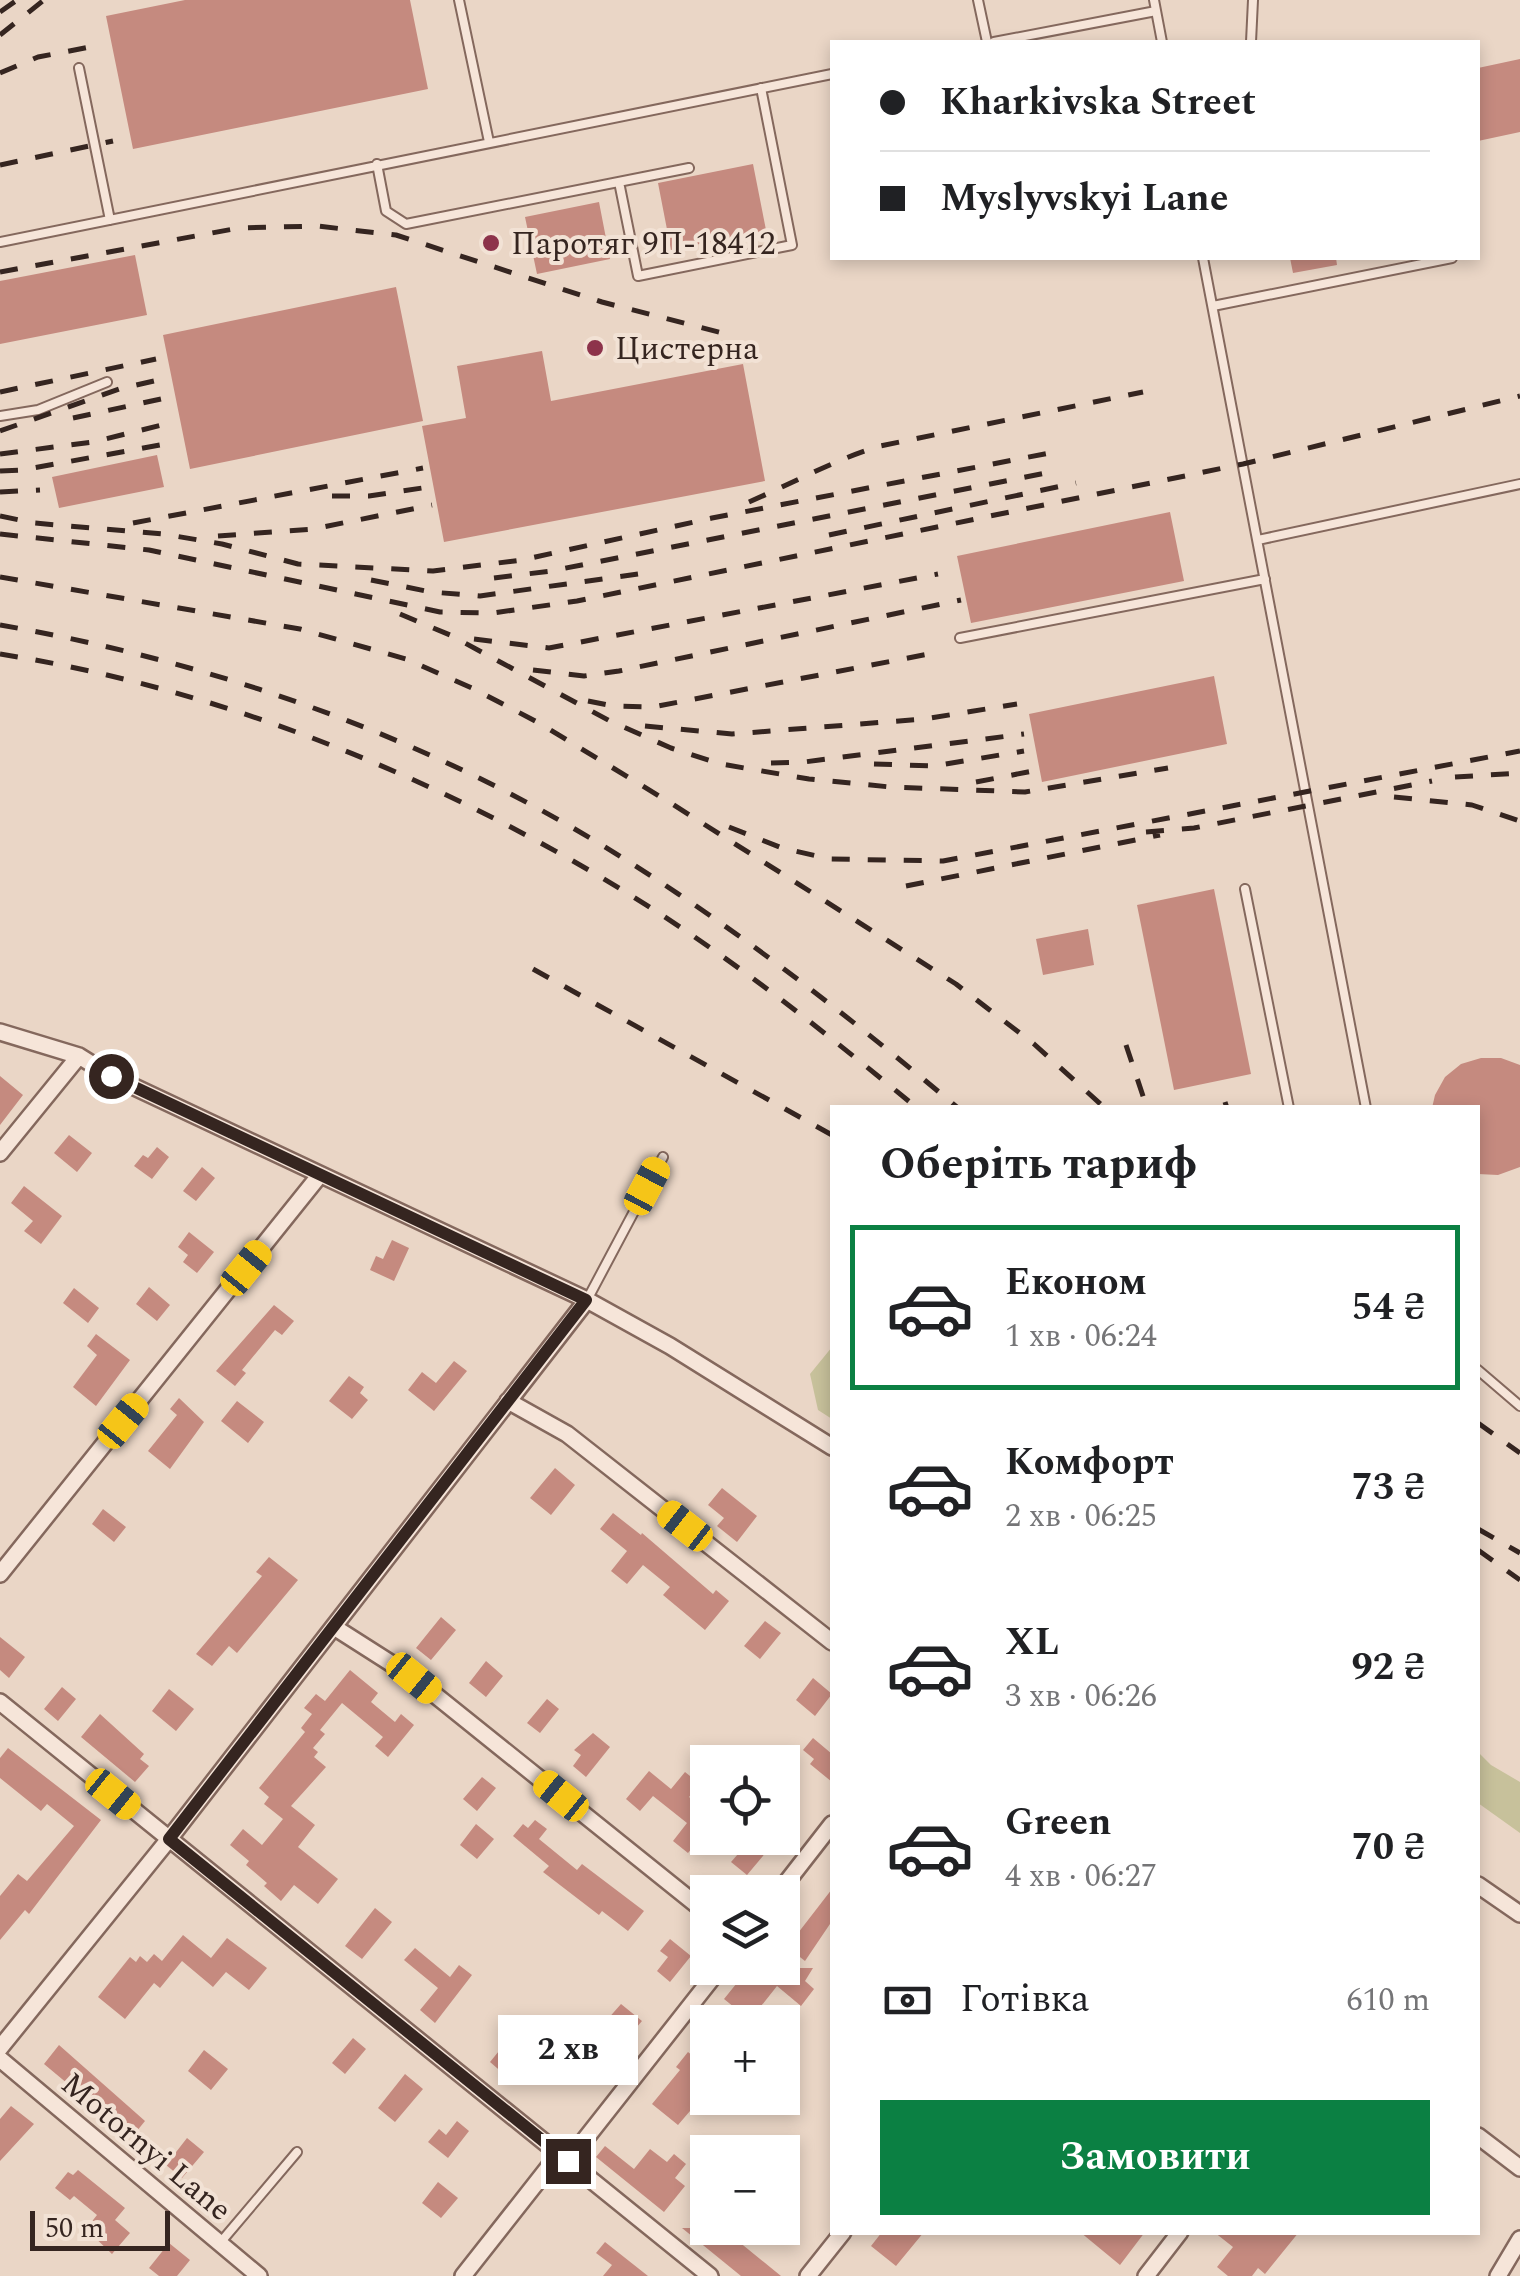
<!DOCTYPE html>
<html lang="uk">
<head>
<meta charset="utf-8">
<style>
	body { margin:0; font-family:Spectral,serif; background:#f2f2f2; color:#202124; height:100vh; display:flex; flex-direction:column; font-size:38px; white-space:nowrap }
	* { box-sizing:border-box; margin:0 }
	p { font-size:32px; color:#757577 }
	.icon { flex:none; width:55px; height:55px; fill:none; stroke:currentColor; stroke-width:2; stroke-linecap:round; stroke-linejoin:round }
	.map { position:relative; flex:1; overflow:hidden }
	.drawer { position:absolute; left:830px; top:1105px; width:650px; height:1130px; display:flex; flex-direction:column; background:#fff; border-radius:0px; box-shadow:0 5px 15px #0003 }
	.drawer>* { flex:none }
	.hud { position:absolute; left:830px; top:40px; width:650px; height:220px; border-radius:0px; box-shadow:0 5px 15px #0003; display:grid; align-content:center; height:220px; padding:0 50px; background:#fff }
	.tools { position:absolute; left:690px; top:1745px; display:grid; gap:20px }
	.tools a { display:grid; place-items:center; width:110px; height:110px; border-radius:0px; background:#fff; box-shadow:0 5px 15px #0003; font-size:50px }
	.scale { position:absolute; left:30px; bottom:25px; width:140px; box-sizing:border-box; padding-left:10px; border:5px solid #352520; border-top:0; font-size:28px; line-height:35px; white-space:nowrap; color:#352520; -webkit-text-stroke:8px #f2e2d5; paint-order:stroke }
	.end { position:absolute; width:45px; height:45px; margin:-22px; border:12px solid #352520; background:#fff; box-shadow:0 0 0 5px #fff }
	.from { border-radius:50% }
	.bubble { position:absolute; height:70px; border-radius:0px; background:#fff; box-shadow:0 5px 15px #0003; font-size:32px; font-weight:700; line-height:70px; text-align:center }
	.car { position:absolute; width:30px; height:60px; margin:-30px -15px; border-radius:12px; box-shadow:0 0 8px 2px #0007; background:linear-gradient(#f5c518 24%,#345 0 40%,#f5c518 0 76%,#345 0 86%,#f5c518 0) }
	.hud b { display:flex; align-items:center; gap:35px; height:95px; font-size:38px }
	.hud b+b { border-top:2px solid #e0e0e0 }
	.hud i { width:25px; height:25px; background:#202124 }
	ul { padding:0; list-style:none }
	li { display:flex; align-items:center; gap:30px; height:165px; margin:0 20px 15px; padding:0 30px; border:5px solid transparent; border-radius:0px }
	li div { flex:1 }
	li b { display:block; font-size:38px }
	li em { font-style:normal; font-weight:700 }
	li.current { border-color:#0b8043 }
	li>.icon { width:90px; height:90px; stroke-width:1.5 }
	h2 { padding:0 50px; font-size:45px; line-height:120px }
	.pay { display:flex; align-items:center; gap:25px; height:110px; padding:0 50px; font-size:38px }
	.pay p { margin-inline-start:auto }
	.primary-button { display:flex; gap:20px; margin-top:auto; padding:20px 50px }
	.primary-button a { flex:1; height:115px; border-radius:0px; background:#0b8043; color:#fff; font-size:40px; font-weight:700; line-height:115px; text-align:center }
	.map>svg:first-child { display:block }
</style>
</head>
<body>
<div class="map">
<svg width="1520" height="2276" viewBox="0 0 1520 2276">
	<rect width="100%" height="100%" fill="#ead6c6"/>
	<path fill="#c7c19b" d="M832,1347V1419L818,1410L810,1374Z
		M1478,1752L1491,1765L1520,1782V1833L1478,1803Z"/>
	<path fill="#c58a7f" d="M185,0H410L428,89L133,149L106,16Z
		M1520,59V132L1478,141V68Z
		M753,164L766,230L671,250L658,183Z
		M599,202L610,259L537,274L525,217Z
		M135,255L147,315L0,344V281Z
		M1290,258H1336L1337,265L1293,273Z
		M396,287L423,421L190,469L163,335Z
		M542,351L551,401L743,364L765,481L444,542L422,426L466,418L457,366Z
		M157,455L164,487L59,508L52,477Z
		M1170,512L1184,581L971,623L957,556Z
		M1214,676L1227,744L1042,782L1029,714Z
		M1214,889L1251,1074L1174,1090L1137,905Z
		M1088,929L1094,965L1043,975L1036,939Z
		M1481,1058H1501L1520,1065V1167L1498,1175L1478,1174V1108H1432L1435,1095L1445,1077L1461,1064Z
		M0,1076L23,1095L0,1125Z
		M69,1135L92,1153L77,1172L54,1153Z
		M157,1147L169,1157L152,1179L134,1166L143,1155L148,1158Z
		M202,1167L215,1178L196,1201L183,1191Z
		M24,1186L62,1216L41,1244L24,1231L33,1221L11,1203Z
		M189,1232L214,1252L197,1273L183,1262L188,1255L178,1247Z
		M392,1240L409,1248L394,1281L370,1270L376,1256L383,1259Z
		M149,1287L170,1305L157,1321L136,1304Z
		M74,1288L99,1308L88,1323L63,1303Z
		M274,1305L294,1321L282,1335L275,1330L242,1370L246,1373L235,1386L216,1371Z
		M96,1334L130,1360L96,1406L73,1387L97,1355L87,1346Z
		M454,1361L467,1371L434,1411L408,1390L422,1372L436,1383Z
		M349,1376L364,1387L360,1393L368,1400L352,1419L329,1401Z
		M179,1398L204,1422L170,1469L148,1451L177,1415L170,1409Z
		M237,1401L264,1422L248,1443L221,1421Z
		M555,1468L575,1485L551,1515L530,1498Z
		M722,1488L757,1516L737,1542L717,1526L724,1518L708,1505Z
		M103,1509L126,1527L114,1542L92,1524Z
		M613,1513L641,1535L642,1533L713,1594L716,1590L729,1601L705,1630L663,1595L670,1587L643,1565L627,1584L611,1571L627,1551L600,1529Z
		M269,1557L298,1580L237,1653L229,1646L212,1666L196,1654L262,1576L256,1572Z
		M441,1617L456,1630L431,1660L416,1648Z
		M765,1621L781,1633L760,1659L744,1646Z
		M0,1637L25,1657L9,1678L0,1670Z
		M486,1661L503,1676L486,1697L469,1683Z
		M350,1670L378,1693L371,1702L395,1722L401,1714L414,1725L388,1757L375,1746L383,1737L342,1703L320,1730L325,1734L313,1748L318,1752L314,1757L326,1767L291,1806L315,1825L298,1847L338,1879L318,1904L294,1885L281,1901L264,1886L267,1883L246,1865L249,1861L230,1845L243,1829L262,1845L283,1819L264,1804L269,1797L259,1788L305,1732L301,1728L312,1714L304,1708L316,1694L325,1701Z
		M813,1678L832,1694L815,1716L796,1700Z
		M62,1687L76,1699L58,1721L44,1709Z
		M169,1689L194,1709L176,1731L152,1711Z
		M547,1699L559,1709L540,1733L527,1723Z
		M100,1714L144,1754L140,1759L149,1766L135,1782L81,1737Z
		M593,1733L610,1747L586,1777L573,1766L581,1755L574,1750Z
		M813,1738L832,1754V1782L810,1764L814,1759L803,1750Z
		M8,1748L101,1820L29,1914L25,1910L0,1940V1896L18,1874L27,1881L74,1826L47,1804L41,1811L0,1778V1758Z
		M649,1771L671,1789L685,1772L700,1784L689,1797L708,1812V1829L688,1853L673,1841L687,1823L653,1796L640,1811L626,1799Z
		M482,1777L496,1788L477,1811L463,1799Z
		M535,1820L547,1829L539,1839L577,1870L582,1864L644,1911L628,1931L602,1911L599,1915L543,1872L549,1866L513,1836L523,1824L528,1828Z
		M476,1824L494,1839L477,1859L460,1845Z
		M752,1838H778L747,1875L731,1862Z
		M832,1889V1921L805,1961L782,1943V1920L798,1933Z
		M375,1908L392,1922L362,1959L345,1946Z
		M183,1935L211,1958L227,1938L267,1968L249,1990L226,1972L213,1987L182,1961L160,1988L154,1983L125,2019L98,1997L130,1957L136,1962L140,1956L147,1962L154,1954L162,1961Z
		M670,1939L691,1956L670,1982L657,1971L668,1957L660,1951Z
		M415,1948L450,1977L459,1965L472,1975L435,2023L420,2010L438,1988L404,1960Z
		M749,1968H813L805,1981L814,1989L801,2006L777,1986L750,2020L724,1999Z
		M621,2004L642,2021L630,2035L621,2027L603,2050L610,2055L597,2072L576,2055Z
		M512,2035L533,2052L511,2080L490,2062Z
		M353,2038L366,2049L345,2074L332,2063Z
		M59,2045L145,2121L132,2137L120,2126L123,2122L96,2100L92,2104L44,2064Z
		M204,2050L228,2069L211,2090L188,2071Z
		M688,2052L708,2068V2090L678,2125L652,2104L680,2070L676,2067Z
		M405,2074L423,2089L395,2122L378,2108Z
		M11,2106L34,2124L0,2161V2119Z
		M457,2121L469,2131L448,2158L428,2142L439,2129L446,2135Z
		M187,2138L204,2152L182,2178L166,2165Z
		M605,2146L634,2169L650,2149L667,2162L674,2154L686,2164L675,2178L685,2186L664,2212L596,2157Z
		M78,2170L125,2208L115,2220L130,2233L112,2254L86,2229L97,2215L74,2196L70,2200L55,2188L68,2172L73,2175Z
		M438,2182L458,2198L441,2218L422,2203Z
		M708,2212V2228H749L738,2241L781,2276H741L682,2228H695Z
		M882,2232H924L896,2266L871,2246Z
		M1080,2232H1145L1120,2265Z
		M1214,2232H1299L1265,2274L1258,2268L1252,2276H1228L1217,2267L1233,2247Z
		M605,2242L648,2276H603L612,2265L596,2253Z
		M169,2243L190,2260L177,2276H159L149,2268Z"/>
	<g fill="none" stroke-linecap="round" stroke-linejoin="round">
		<g stroke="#84685d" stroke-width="12">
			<path id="service" d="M459,0L489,142
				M978,0L987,42
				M1154,0L1162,42
				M994,42L1156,11
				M1251,42L1253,0
				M79,68L110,220
				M377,164L386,211L406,224L689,168
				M619,182L638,276L792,245L761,88
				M0,242L832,74
				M1203,258L1366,1108
				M1213,306L1452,258
				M0,416L38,410L107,382
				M1258,540L1520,484
				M960,638L1265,579
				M1245,889L1289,1108
				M587,1300L663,1157
				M1478,1370L1520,1406
				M220,2243L297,2152"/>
		</g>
		<g stroke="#84685d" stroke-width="20">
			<path id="minor" d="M0,1032L79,1056L111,1076L587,1300L670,1346L832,1447
				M0,1153L79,1056
				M508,1401L567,1434L832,1642
				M0,1574L319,1176
				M334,1627L414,1678L708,1914
				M0,1702L710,2276
				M1478,1885L1520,1914
				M779,1892L832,1824
				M0,2048L169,1839L587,1300
				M0,2059L259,2276
				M1478,2136L1520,2168
				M568,2161L720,1968
				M463,2276L559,2154
				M808,2276L843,2232
				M1146,2276L1180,2232
				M1498,2276L1520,2239"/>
		</g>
		<use href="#service" stroke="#f6e5d9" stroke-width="8"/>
		<use href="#minor" stroke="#f6e5d9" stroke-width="15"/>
		<path stroke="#352520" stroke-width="5" stroke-dasharray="18 18" stroke-linecap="butt" d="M0,12L17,0
			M0,35L44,0
			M0,73L38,57L90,47
			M0,165L113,141
			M0,272L239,228L317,226L396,235L602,302L726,334
			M0,392L156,359
			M73,418L161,399
			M0,431L119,389L158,380
			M0,454L93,442L166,424
			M0,471L22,470L171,443
			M0,492L40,490
			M332,496H369L429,487
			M749,502C793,483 834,460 880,446L1143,392
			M0,516L34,523L163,534L222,544L298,564L433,571L522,560L712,518L1055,452
			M133,523L423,468
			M0,534L149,550L440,612L493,613L577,601L1243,464L1520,396
			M829,535L1076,483
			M218,536L313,529L432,505
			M0,577L300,629L406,659L474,689L539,723L669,802L956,984L1034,1044L1105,1108
			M494,578L551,571L1056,471
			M371,580L431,592L480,596L638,574
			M400,614L450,635L610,721L671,748L721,764L809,779L890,787L1025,792L1168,768
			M0,625C219,663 435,740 623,858C741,932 851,1018 958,1108
			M474,639L549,648L938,574
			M0,654C222,689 441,778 632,896C732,958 826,1033 917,1108
			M533,670L584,676L619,671L961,600
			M588,701L613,706L653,707L939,652
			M645,726L732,734L924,719L1017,704
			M771,763L804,762L1024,734
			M874,764L934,766L1024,751
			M1455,777L1520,773
			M976,782L1033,771
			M1394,797L1472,805L1520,821
			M729,827L782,848L830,859L943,861L1520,751
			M1146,832L1194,828L1432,781
			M906,886L1160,835
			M533,969L832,1135
			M1126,1045L1144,1099L1150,1108
			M1225,1102L1227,1108
			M1478,1423L1520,1453
			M1478,1529L1520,1553
			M1478,1550L1520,1580"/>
	</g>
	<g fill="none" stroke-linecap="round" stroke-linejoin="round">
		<path stroke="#352520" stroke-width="12" d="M111,1076L586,1300L169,1839L568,2161"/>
	</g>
	<g fill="#8d334b" stroke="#f2e2d5" stroke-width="4">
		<circle cx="491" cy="243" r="10"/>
		<circle cx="595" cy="348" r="10"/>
	</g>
	<g text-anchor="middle" stroke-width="8" stroke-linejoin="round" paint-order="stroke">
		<g font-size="32" fill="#352520" stroke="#f2e2d5" text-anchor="start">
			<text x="511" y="254">Паротяг 9П-18412</text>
			<text x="615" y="359">Цистерна</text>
		</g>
		<g font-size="32" fill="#352520" stroke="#f2e2d5">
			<text transform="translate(147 2146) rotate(40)" y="11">Motornyi Lane</text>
		</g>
	</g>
</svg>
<div class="tools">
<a><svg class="icon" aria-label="locate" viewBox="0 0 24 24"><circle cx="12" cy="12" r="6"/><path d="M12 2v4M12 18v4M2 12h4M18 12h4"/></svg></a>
<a><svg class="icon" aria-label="layers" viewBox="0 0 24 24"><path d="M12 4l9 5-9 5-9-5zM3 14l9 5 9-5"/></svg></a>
<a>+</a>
<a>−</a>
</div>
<div class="scale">50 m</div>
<i class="end from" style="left:111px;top:1076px"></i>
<i class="end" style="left:568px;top:2161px"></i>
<div class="bubble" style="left:498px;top:2015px;width:140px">2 хв</div>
<i class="car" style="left:647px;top:1186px;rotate:28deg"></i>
<i class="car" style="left:246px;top:1268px;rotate:39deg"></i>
<i class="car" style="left:123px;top:1421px;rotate:39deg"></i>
<i class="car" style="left:685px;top:1526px;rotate:308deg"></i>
<i class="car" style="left:414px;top:1678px;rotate:129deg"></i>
<i class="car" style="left:113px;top:1794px;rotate:129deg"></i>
<i class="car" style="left:561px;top:1796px;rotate:309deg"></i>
<div class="hud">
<b><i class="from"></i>Kharkivska Street</b>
<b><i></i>Myslyvskyi Lane</b>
</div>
<section class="drawer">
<h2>Оберіть тариф</h2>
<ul>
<li class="current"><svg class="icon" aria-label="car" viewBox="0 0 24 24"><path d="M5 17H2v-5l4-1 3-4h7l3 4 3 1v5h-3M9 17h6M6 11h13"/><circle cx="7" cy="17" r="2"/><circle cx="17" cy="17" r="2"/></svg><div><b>Економ</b><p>1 хв · 06:24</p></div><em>54 ₴</em></li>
<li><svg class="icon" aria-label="car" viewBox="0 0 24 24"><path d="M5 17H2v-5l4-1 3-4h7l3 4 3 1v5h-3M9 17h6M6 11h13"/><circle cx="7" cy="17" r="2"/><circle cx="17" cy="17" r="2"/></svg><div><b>Комфорт</b><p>2 хв · 06:25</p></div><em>73 ₴</em></li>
<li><svg class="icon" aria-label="car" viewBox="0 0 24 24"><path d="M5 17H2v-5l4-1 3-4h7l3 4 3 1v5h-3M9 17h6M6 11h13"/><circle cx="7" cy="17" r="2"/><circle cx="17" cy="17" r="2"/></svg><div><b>XL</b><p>3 хв · 06:26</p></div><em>92 ₴</em></li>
<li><svg class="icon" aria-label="car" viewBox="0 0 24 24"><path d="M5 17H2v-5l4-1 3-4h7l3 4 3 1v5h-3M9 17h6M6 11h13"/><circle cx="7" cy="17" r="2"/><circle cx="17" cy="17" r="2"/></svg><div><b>Green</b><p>4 хв · 06:27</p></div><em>70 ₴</em></li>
</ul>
<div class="pay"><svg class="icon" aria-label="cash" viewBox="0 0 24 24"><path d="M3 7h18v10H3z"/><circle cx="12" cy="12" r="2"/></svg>Готівка<p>610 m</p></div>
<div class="primary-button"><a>Замовити</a></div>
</section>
</div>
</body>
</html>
